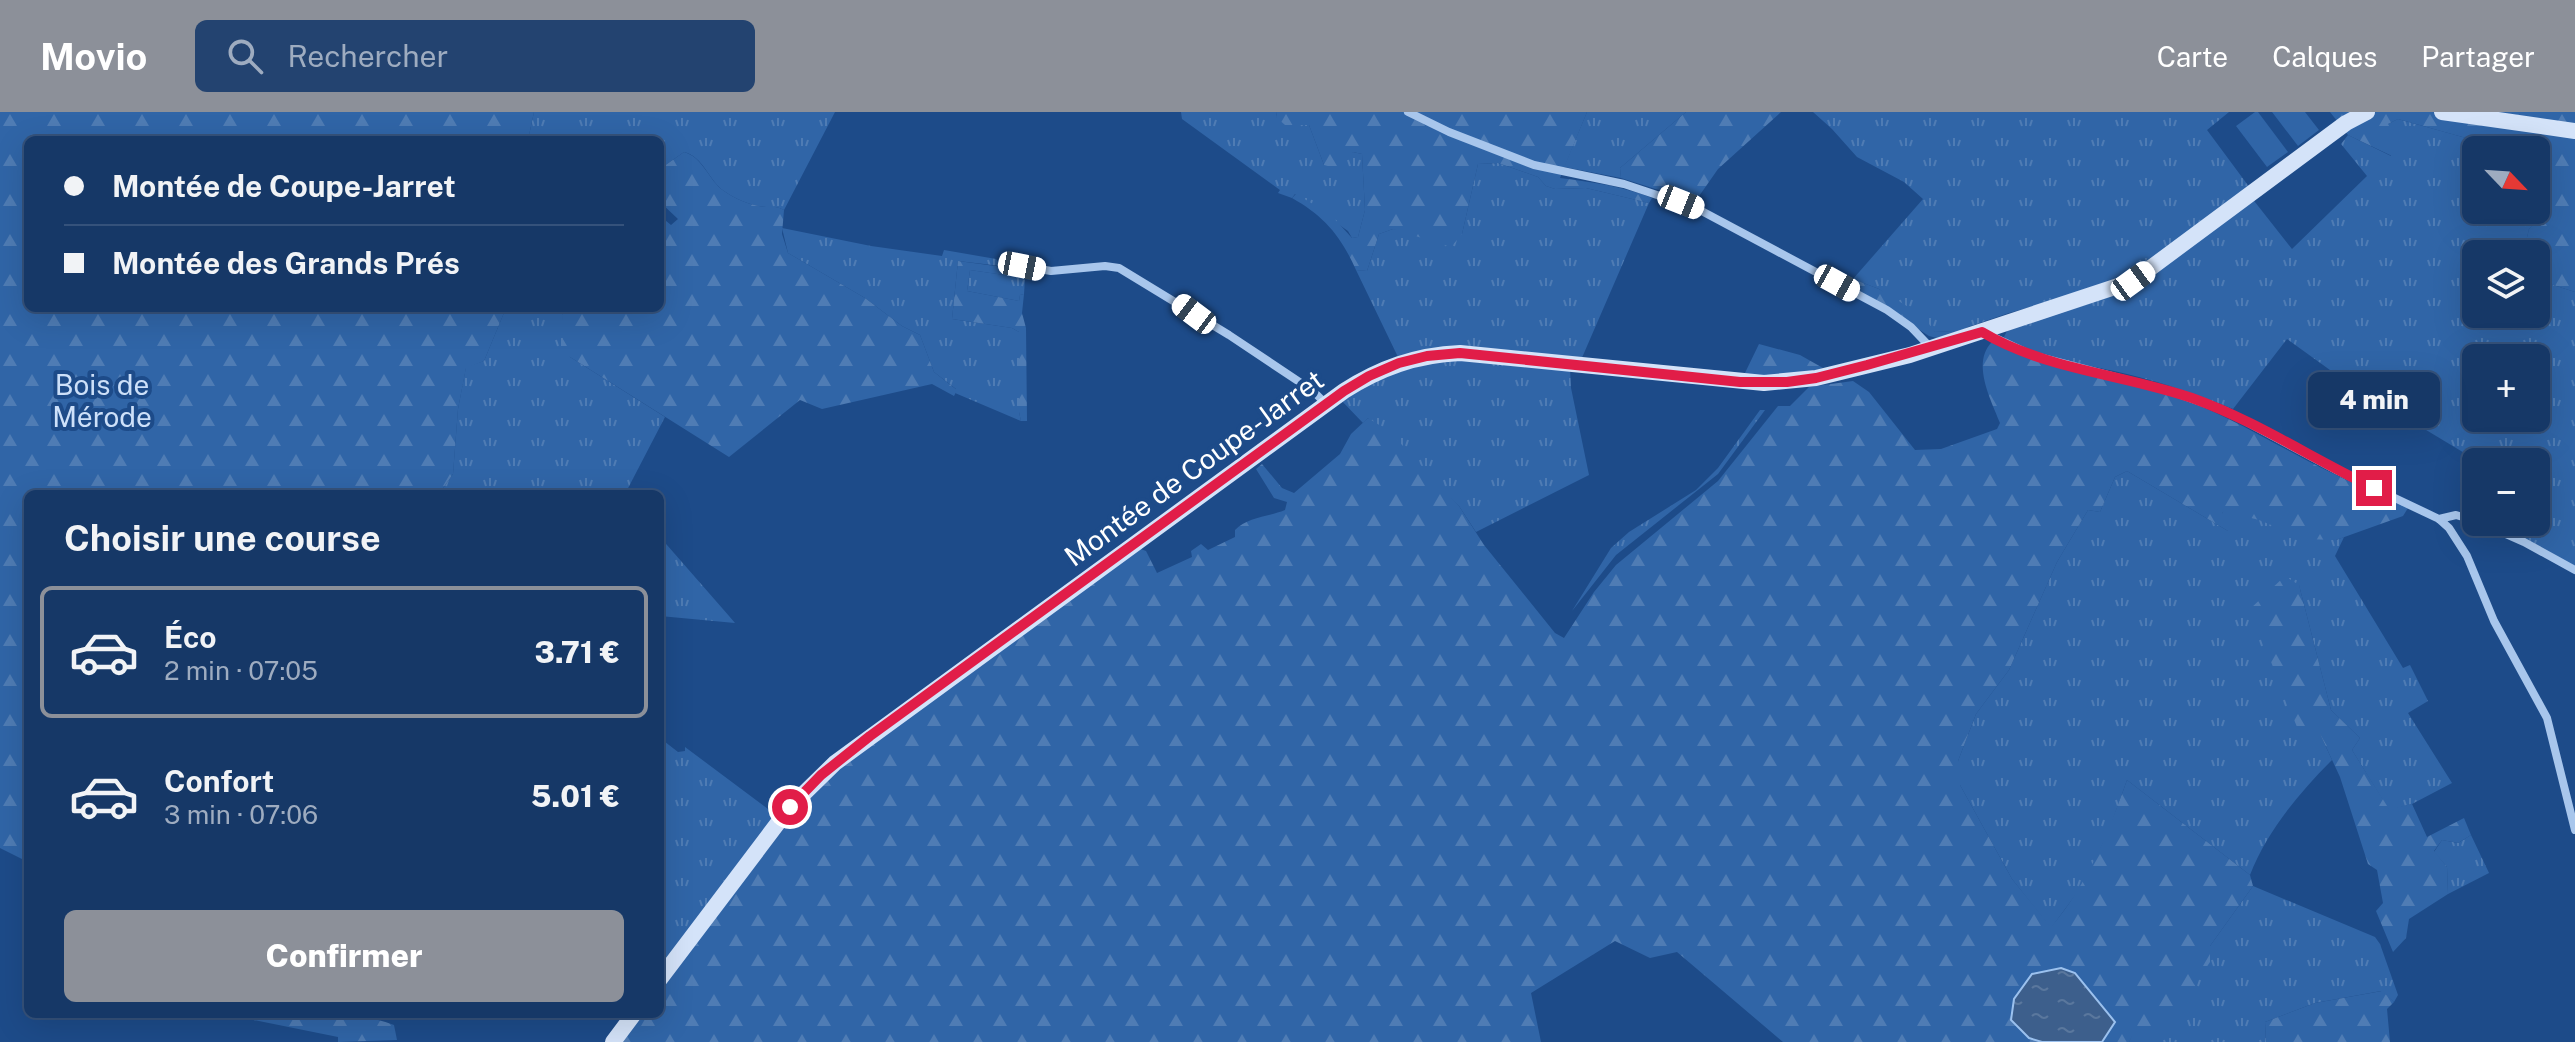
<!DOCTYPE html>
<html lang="fr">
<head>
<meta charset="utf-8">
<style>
	body { margin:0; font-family:"Public Sans",sans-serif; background:#234370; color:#f1f3f6; height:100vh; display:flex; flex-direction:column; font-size:30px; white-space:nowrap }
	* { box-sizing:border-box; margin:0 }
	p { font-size:26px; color:#9eacc0 }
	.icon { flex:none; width:44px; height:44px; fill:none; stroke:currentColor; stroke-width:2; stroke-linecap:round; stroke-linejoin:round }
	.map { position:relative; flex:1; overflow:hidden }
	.sheet { position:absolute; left:24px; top:378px; width:640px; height:528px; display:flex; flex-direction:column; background:#163867; border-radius:12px; box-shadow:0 8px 32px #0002,0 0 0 2px #35527b }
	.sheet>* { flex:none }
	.hud { position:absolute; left:24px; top:24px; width:640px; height:176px; border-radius:12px; box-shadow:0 8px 32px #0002,0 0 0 2px #35527b; display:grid; align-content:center; height:176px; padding:0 40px; background:#163867 }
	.needle { width:52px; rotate:115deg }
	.fabs { position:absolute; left:2462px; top:24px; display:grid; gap:16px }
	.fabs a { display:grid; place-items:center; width:88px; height:88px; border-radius:12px; background:#163867; box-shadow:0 8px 32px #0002,0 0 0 2px #35527b; font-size:40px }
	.end { position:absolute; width:36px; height:36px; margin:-18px; border:10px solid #e11d48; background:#fff; box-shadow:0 0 0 4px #fff }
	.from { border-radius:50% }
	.bubble { position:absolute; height:56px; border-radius:12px; background:#163867; box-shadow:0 8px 32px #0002,0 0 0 2px #35527b; font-size:26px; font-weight:800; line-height:56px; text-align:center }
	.car { position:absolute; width:24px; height:48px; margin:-24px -12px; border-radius:10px; box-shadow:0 0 6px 2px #0007; background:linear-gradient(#fff 24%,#345 0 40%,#fff 0 76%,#345 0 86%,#fff 0) }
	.hud b { display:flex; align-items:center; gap:28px; height:76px; font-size:30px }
	.hud b+b { border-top:2px solid #35527b }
	.hud i { width:20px; height:20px; background:#f1f3f6 }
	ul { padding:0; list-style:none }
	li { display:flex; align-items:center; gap:24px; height:132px; margin:0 16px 12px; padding:0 24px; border:4px solid transparent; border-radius:12px }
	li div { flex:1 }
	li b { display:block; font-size:30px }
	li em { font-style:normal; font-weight:800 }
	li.selected { border-color:#8c9099 }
	li>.icon { width:72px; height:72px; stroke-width:1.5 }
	h2 { padding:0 40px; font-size:36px; line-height:96px }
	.action { display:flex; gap:16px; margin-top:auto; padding:16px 40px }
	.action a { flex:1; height:92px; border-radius:12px; background:#8c9099; color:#fff; font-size:32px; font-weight:800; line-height:92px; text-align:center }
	header { display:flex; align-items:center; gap:48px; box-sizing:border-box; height:112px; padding:0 40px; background:#8c9099; color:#fff }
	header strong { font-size:38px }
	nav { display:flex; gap:44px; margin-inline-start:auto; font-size:28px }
	.search { width:560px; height:72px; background:#234370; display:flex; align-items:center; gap:20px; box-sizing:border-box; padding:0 28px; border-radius:12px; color:#9eacc0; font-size:30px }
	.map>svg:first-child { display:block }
</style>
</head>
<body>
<header>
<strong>Movio</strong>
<div class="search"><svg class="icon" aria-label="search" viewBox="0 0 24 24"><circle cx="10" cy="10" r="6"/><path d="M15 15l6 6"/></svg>Rechercher</div>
<nav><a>Carte</a><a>Calques</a><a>Partager</a></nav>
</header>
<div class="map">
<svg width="2575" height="930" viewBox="0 0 2575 930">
	<defs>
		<pattern id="grass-tufts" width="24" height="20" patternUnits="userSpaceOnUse" patternTransform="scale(2)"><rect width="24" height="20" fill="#3065a7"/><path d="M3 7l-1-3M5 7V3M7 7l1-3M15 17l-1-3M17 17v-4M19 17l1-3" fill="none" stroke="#4f7cb4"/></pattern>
		<pattern id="forest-firs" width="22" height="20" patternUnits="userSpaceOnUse" patternTransform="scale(2)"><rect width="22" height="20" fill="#3065a7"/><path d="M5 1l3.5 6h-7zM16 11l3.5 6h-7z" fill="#4f7cb4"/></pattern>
		<pattern id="water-ripples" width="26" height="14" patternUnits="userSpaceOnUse" patternTransform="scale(2)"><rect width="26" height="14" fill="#3d5f8c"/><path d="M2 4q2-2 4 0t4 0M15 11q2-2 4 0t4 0" fill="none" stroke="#5a779d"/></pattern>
	</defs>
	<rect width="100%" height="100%" fill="#1d4b89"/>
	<path fill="url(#grass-tufts)" fill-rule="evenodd" d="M534,0H835L784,98C777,94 773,95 766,95C752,94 735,87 724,79C709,69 703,44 684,40L660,57V28H528Z
		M1181,0H1277L1276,5L1309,13L1324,53L1353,40L1362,42L1365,98L1358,125L1352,126L1348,119L1295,82L1292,86L1278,81L1280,78L1182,7Z
		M1587,0H1686L1620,56L1621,66L1564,55Z
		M1813,0H2229L2207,18L2250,76L2120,170L2009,201L1968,215L1956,223L1953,219L1935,220L1879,177L1853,167L1923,87L1904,70L1857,45L1832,17Z
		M2398,7L2509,38H2476V98H2536V57L2552,71L2556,87L2529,117L2523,142H2476V202H2536V163L2547,171L2575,180V454L2497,414L2498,410H2536V350H2476V395L2467,391L2476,348L2348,271L2287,227L2233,297C2198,283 2164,271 2127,262C2098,254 2022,245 2004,225L2008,217L2088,192L2251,85L2292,137L2367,64L2341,32L2348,23L2391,44L2388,12ZM2476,246H2536V306H2476Z
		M1498,51L1538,65L1546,74L1555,77L1586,76L1649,91L1581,248L1398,245L1356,158L1367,159L1379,122L1393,117L1462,122L1478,52Z
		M782,116L871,134L942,144L944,138L996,147L1001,154L958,149L952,207L1012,216L1019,220V300L1021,309L955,281L956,277L934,260L920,223L902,214L865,186L788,141Z
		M970,158L1025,166L1024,182L1020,183L1019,189L967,179Z
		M506,196H565L562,203L570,245L665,305L625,382H439L453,362L458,297L466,255L484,249Z
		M1444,247L1570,256L1571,276L1589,363L1476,420L1459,394L1368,306L1363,311L1340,287L1386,262Z
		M1760,298H1765L1718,362L1616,443L1572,499L1611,436L1629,420L1696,378L1718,356Z
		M2127,359L2228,419L2222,401L2224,398L2336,428L2344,425L2335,444L2403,556L2410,553L2428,589L2408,601L2452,671L2412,692L2389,698L2352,638L2360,626L2331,598L2299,473L2320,622L2332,648C2299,681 2267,719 2250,763L2127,668L2109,718L2085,770L2051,816L2012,767L1960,673L1958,649L1976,602L2009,558L2057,450L2088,398L2100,400L2115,365Z
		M660,425L729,504L735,511L660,504Z
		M660,626L678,640L685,639V635L776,703L664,855L660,852Z
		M2471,723L2489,761L2448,782L2447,755L2434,740L2442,728L2458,731Z
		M2253,774L2375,825L2380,832L2398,883L2394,890L2381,879L2315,891L2265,910L2266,930H2129L2134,919L2210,834Z"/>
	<path fill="url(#forest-firs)" d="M0,0H534L528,28H28V196H506L484,249L466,256L458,297L453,362L439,382H28V750L0,736Z
		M1277,0H1587L1560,66C1592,70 1622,74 1652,86L1649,91L1586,76L1555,77L1546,74L1538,65L1498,51L1478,52L1462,122L1451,135L1393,117L1379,122L1367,159L1356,158C1341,124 1324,104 1292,86L1296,82L1330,102L1352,126L1358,125L1365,98L1362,42L1353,40L1339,57L1324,53L1309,13H1285L1276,5Z
		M1686,0H1781L1718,57L1697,87H1687L1621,66L1620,56Z
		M2330,0H2575V180L2547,171L2536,163V142H2523L2529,117L2536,109L2545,48L2536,46V38H2509L2398,7L2388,12L2397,28L2392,44L2348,23Z
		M684,40C703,45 709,69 724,79C735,87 752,94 766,95C774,95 777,94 784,98L782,122L788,141L865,186L902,214L920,223L934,260L957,278L954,284L932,272L822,297L800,288L729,345L570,245L563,237L562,203L565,196H660V104L671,113L678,107L660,90V57Z
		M958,149L1032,159L1036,163H1028L1025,166L970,158L967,179L1019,189L1020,183L1024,182L1022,201L1026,216L1027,309H1021L1019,300V220L1012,216L952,207Z
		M1853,167L1879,177L1923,204L1935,220L1953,219L1956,223L1937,226L1929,224L1848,172Z
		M1992,230C2048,257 2107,263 2166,281C2225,300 2276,334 2330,360C2356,373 2383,382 2408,396L2403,404L2336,428L2305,427L2259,408L2224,399L2222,401L2239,417L2237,421L2228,419L2127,359L2115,365L2100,400L2088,398L2057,450L2009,558L1976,602L1958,649L1966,661L1960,673L2012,767L2051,815C2088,772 2108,721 2127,668L2250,763L2253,774L2210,834V850L2165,917L2135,919L2129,930H1783L1677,840L1650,846L1615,829L1531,881L1541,930H619L641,902H660V876L813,679L838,658L1138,436L1146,439L1157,461L1192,445L1191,439L1201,432L1208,438L1235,425V418C1247,405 1268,405 1285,398L1287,390L1274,386L1256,357L1262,352L1282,376L1294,381L1340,342L1351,322L1368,306L1389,319L1459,394L1484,433L1555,521L1564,526L1594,480L1616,453L1718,369L1778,294H1790L1809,275L1853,269L1869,280L1915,338L1941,337L1997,317L2000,311C1991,288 1971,251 1992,230Z
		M1759,232L1800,243L1823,256L1799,263H1744Z
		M2285,464L2299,473L2331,598L2360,626L2352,638L2389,697L2412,692L2427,725L2464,706L2471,723L2458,731L2442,728L2434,739L2447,755L2448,782L2409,807L2406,826L2393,840L2376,799L2383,791L2377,758L2368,752L2340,665L2320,622L2297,615L2250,497Z
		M2382,879L2394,890L2387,897L2390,930H2266L2265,910L2315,891Z
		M224,902C275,902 347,895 394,913L397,928L338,930V925Z"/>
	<path fill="#3065a7" d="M2255,0H2258L2288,40L2267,55L2236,14Z
		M2272,0H2305L2319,18L2298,34Z"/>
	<path fill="url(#water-ripples)" stroke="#9bc1ee" stroke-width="2" d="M2061,856L2075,861L2115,910L2102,930H2042L2029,926L2011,908L2014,887L2032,862Z"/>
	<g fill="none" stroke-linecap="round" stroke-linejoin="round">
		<path stroke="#a8c6ec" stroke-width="8" d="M1408,0L1449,20L1534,53L1624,72L1696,96L1887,198L1911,215L1931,236
			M1005,151L1051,159L1105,154L1119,156L1229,223L1313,279L1326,292
			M1983,220L2032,243L2170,279L2226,299L2338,359L2439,407L2449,416L2467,444L2494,509L2547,606L2575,718
			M2439,407L2456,403L2476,409
			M2479,410L2524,430L2575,458"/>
		<path stroke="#d4e3f9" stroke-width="16" d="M2442,0L2575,19
			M660,867L790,695L835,651L1344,279C1380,256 1416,243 1460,241L1764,271L1816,266L1910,243L2133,169L2346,11L2367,0
			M613,930L634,902"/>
	</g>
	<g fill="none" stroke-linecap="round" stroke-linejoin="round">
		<path stroke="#e11d48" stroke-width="10" d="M790,695L821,663L870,624L1344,279L1369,264L1399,251L1427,244L1460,241L1740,270H1787L1816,266L1867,253L1982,220C2046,258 2123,262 2192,286C2256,309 2313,347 2374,376"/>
	</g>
	<g text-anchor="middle" stroke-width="8" stroke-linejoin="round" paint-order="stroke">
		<g font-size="28" fill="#cde0f9" stroke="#1d4b89">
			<text x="102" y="283">Bois de<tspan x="102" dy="32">Mérode</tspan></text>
		</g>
		<g font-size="28" fill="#fff" stroke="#1d4b89">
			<text transform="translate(1194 356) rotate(-36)" y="10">Montée de Coupe-Jarret</text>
		</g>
	</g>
</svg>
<div class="fabs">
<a><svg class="needle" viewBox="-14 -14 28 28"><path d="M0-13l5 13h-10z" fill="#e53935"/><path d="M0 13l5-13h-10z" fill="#9eacc0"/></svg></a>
<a><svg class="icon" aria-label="layers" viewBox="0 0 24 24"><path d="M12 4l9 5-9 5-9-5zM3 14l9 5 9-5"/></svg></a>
<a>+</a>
<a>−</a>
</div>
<i class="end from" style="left:790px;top:695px"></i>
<i class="end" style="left:2374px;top:376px"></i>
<div class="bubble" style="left:2308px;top:260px;width:132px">4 min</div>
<i class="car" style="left:1681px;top:90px;rotate:112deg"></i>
<i class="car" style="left:1022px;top:154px;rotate:101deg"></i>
<i class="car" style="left:2133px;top:169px;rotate:54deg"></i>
<i class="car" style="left:1837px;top:171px;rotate:119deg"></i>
<i class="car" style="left:1194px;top:202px;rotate:307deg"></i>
<div class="hud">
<b><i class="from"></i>Montée de Coupe-Jarret</b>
<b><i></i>Montée des Grands Prés</b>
</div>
<section class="sheet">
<h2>Choisir une course</h2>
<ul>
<li class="selected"><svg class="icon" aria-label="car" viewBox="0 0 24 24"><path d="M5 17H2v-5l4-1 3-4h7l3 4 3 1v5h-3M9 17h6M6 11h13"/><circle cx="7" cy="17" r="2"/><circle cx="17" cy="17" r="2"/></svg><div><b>Éco</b><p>2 min · 07:05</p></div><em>3.71 €</em></li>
<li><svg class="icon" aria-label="car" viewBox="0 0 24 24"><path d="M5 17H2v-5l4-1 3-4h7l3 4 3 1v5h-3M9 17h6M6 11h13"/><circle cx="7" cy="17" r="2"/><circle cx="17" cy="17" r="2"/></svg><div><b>Confort</b><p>3 min · 07:06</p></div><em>5.01 €</em></li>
</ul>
<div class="action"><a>Confirmer</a></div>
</section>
</div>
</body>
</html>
